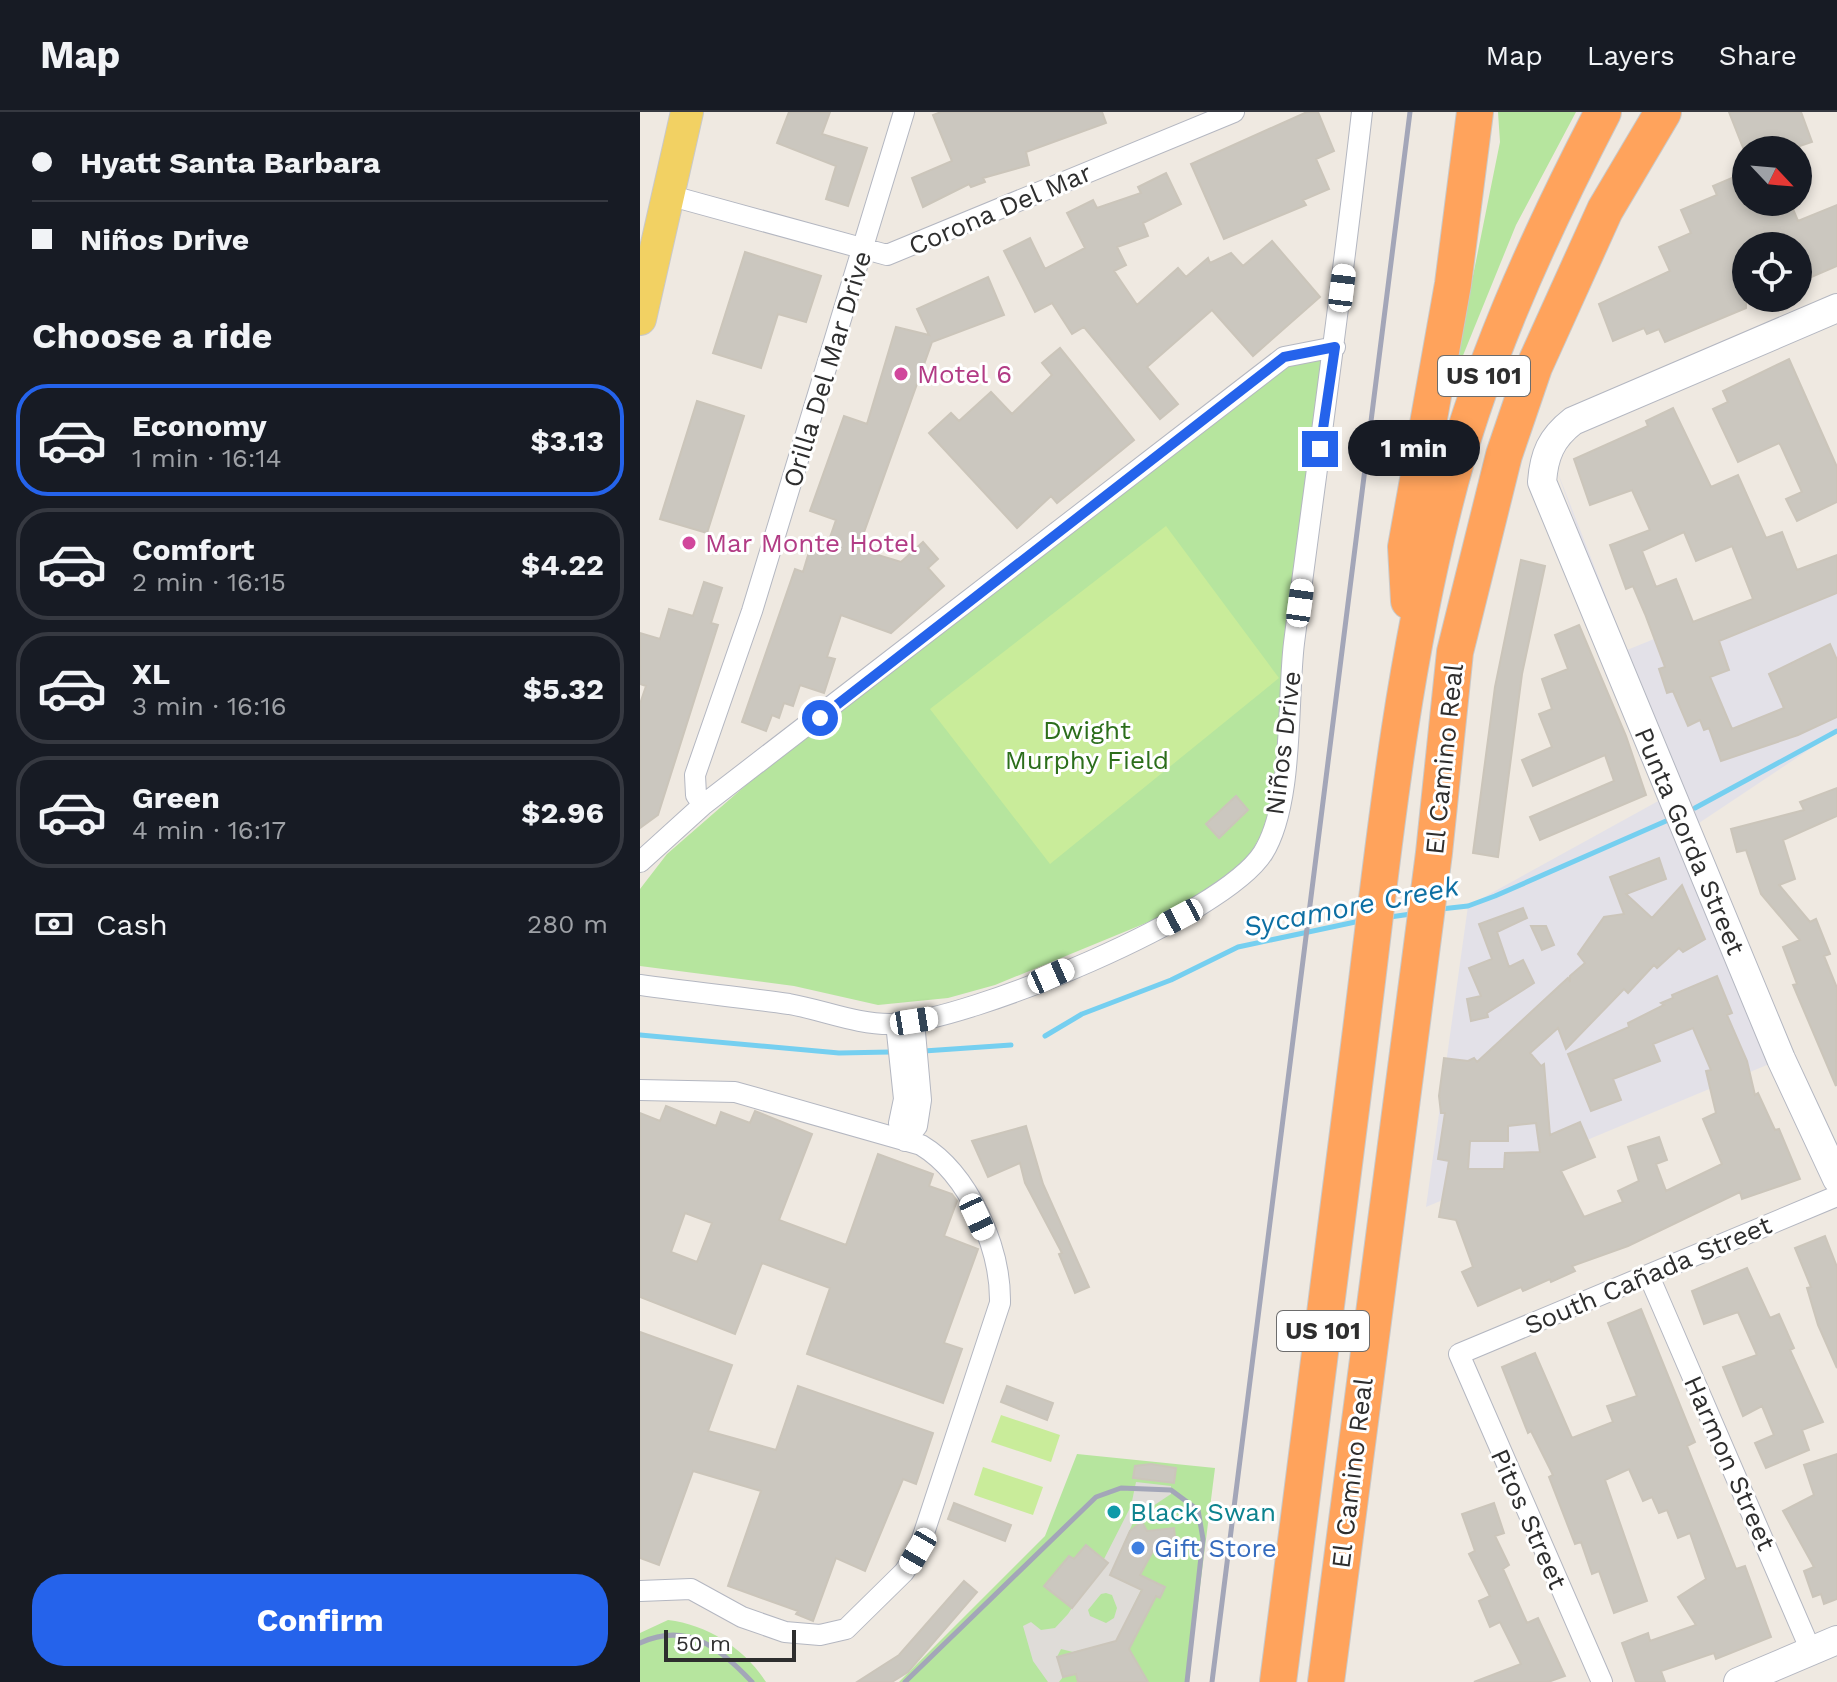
<!DOCTYPE html>
<html lang="en">
<head>
<meta charset="utf-8">
<style>
	body { margin:0; font-family:"Work Sans",sans-serif; background:#20242c; color:#f1f3f6; height:100vh; display:flex; flex-direction:column; font-size:30px; white-space:nowrap }
	* { box-sizing:border-box; margin:0 }
	p { font-size:26px; color:#9ea1a6 }
	.icon { flex:none; width:44px; height:44px; fill:none; stroke:currentColor; stroke-width:2; stroke-linecap:round; stroke-linejoin:round }
	.map { position:relative; flex:1; overflow:hidden }
	.drawer { display:flex; flex-direction:column; background:#171b24; width:640px }
	.drawer>* { flex:none }
	.hud { display:grid; align-content:center; height:176px; padding:0 32px; background:#171b24 }
	.needle { width:52px; rotate:116deg }
	.tools { position:absolute; left:1092px; top:24px; display:grid; gap:16px }
	.tools a { display:grid; place-items:center; width:80px; height:80px; border-radius:50%; background:#171b24; box-shadow:0 4px 12px #0003; font-size:40px }
	.scale { position:absolute; left:24px; bottom:20px; width:132px; box-sizing:border-box; padding-left:8px; border:4px solid #2e2e2e; border-top:0; font-size:22px; line-height:28px; white-space:nowrap; color:#2e2e2e; -webkit-text-stroke:6px #fff; paint-order:stroke }
	.end { position:absolute; width:36px; height:36px; margin:-18px; border:10px solid #2563eb; background:#fff; box-shadow:0 0 0 4px #fff }
	.from { border-radius:50% }
	.bubble { position:absolute; height:56px; border-radius:28px; background:#171b24; box-shadow:0 4px 12px #0003; font-size:26px; font-weight:700; line-height:56px; text-align:center }
	.car { position:absolute; width:24px; height:48px; margin:-24px -12px; border-radius:10px; box-shadow:0 0 6px 2px #0007; background:linear-gradient(#fff 24%,#345 0 40%,#fff 0 76%,#345 0 86%,#fff 0) }
	.hud b { display:flex; align-items:center; gap:28px; height:76px; font-size:30px }
	.hud b+b { border-top:2px solid #363941 }
	.hud i { width:20px; height:20px; background:#f1f3f6 }
	ul { padding:0; list-style:none }
	li { display:flex; align-items:center; gap:24px; height:112px; margin:0 16px 12px; padding:0 16px; border:4px solid #363941; border-radius:32px }
	li div { flex:1 }
	li b { display:block; font-size:30px }
	li em { font-style:normal; font-weight:700 }
	li.on { border-color:#2563eb }
	li>.icon { width:72px; height:72px; stroke-width:1.5 }
	h2 { padding:0 32px; font-size:36px; line-height:96px }
	.pay { display:flex; align-items:center; gap:20px; height:88px; padding:0 32px; font-size:30px }
	.pay p { margin-inline-start:auto }
	.cta { display:flex; gap:16px; margin-top:auto; padding:16px 32px }
	.cta a { flex:1; height:92px; border-radius:32px; background:#2563eb; color:#fff; font-size:32px; font-weight:700; line-height:92px; text-align:center }
	header { display:flex; align-items:center; gap:48px; box-sizing:border-box; height:112px; padding:0 40px; background:#171b24; border-bottom:2px solid #363941 }
	header strong { font-size:38px }
	nav { display:flex; gap:44px; margin-inline-start:auto; font-size:28px }
	main { display:flex; flex:1; min-height:0 }
	.map>svg:first-child { display:block }
</style>
</head>
<body>
<header>
<strong>Map</strong>
<nav><a>Map</a><a>Layers</a><a>Share</a></nav>
</header>
<main>
<section class="drawer">
<div class="hud">
<b><i class="from"></i>Hyatt Santa Barbara</b>
<b><i></i>Niños Drive</b>
</div>
<h2>Choose a ride</h2>
<ul>
<li class="on"><svg class="icon" aria-label="car" viewBox="0 0 24 24"><path d="M5 17H2v-5l4-1 3-4h7l3 4 3 1v5h-3M9 17h6M6 11h13"/><circle cx="7" cy="17" r="2"/><circle cx="17" cy="17" r="2"/></svg><div><b>Economy</b><p>1 min · 16:14</p></div><em>$3.13</em></li>
<li><svg class="icon" aria-label="car" viewBox="0 0 24 24"><path d="M5 17H2v-5l4-1 3-4h7l3 4 3 1v5h-3M9 17h6M6 11h13"/><circle cx="7" cy="17" r="2"/><circle cx="17" cy="17" r="2"/></svg><div><b>Comfort</b><p>2 min · 16:15</p></div><em>$4.22</em></li>
<li><svg class="icon" aria-label="car" viewBox="0 0 24 24"><path d="M5 17H2v-5l4-1 3-4h7l3 4 3 1v5h-3M9 17h6M6 11h13"/><circle cx="7" cy="17" r="2"/><circle cx="17" cy="17" r="2"/></svg><div><b>XL</b><p>3 min · 16:16</p></div><em>$5.32</em></li>
<li><svg class="icon" aria-label="car" viewBox="0 0 24 24"><path d="M5 17H2v-5l4-1 3-4h7l3 4 3 1v5h-3M9 17h6M6 11h13"/><circle cx="7" cy="17" r="2"/><circle cx="17" cy="17" r="2"/></svg><div><b>Green</b><p>4 min · 16:17</p></div><em>$2.96</em></li>
</ul>
<div class="pay"><svg class="icon" aria-label="cash" viewBox="0 0 24 24"><path d="M3 7h18v10H3z"/><circle cx="12" cy="12" r="2"/></svg>Cash<p>280 m</p></div>
<div class="cta"><a>Confirm</a></div>
</section>
<div class="map">
<svg width="1197" height="1570" viewBox="0 0 1197 1570">
	<rect width="100%" height="100%" fill="#efe9e1"/>
	<path fill="#e3e1e8" d="M916,356L987,538L1197,453V619L1047,719L1141,947L786,1095L828,794L1031,682Z"/>
	<path fill="#b6e59e" d="M858,0H936L876,113L811,273L860,30Z
		M695,235L629,699L625,716L609,744L584,767L523,804L355,873L308,886L238,893L154,874L0,854V777L27,742L204,588L644,245Z
		M437,1342L575,1356L548,1570H259L405,1424Z
		M28,1508C68,1513 104,1536 126,1570H0V1521Z"/>
	<path fill="#c9ec9a" d="M526,414L639,566L410,752L290,597Z
		M361,1303L420,1323L411,1350L351,1330Z
		M343,1355L403,1375L393,1403L334,1383Z"/>
	<path fill="#dfdcd8" fill-rule="evenodd" d="M496,1370L531,1374V1382L495,1406L470,1463L501,1478L482,1517L480,1528L433,1540L421,1537L417,1545L423,1565L419,1570H408L393,1549L383,1514L391,1510L401,1518L415,1516L428,1502L464,1447L491,1394ZM466,1481L472,1483L477,1496L474,1506L466,1511L450,1504L448,1498L461,1482Z"/>
	<g fill="none" stroke-linecap="round" stroke-linejoin="round">
		<path stroke="#75cff0" stroke-width="5" d="M1055,696L1197,619
			M801,797L828,794L855,784L1026,709
			M750,805L771,802
			M0,923L199,941L250,940
			M405,924L442,902L531,868L598,835L720,809
			M284,939L371,933"/>
	</g>
	<path fill="#cbc7bf" stroke="#cbc5ba" stroke-width="2" fill-rule="evenodd" d="M149,0H190L182,22L227,36L208,94L186,87L196,54L137,31Z
		M301,0H462L466,11L386,40L389,53L343,66L345,70L331,75L329,72L283,95L272,66L312,49L293,3Z
		M667,0H678L694,39L676,47L689,77L663,88L666,93L584,127L551,52Z
		M1089,0H1161L1172,30L1151,37L1148,28L1124,38H1104Z
		M1106,60V90H1150L1158,109L1197,93V154L1162,169L1158,134H1106V196L1025,230L1019,217L1007,222L1004,216L973,229L959,192L1030,159L1019,135L1051,121L1041,98L1077,83L1073,74Z
		M526,61L541,92L503,111L508,124L477,135L486,153L474,159L497,193L538,156L546,165L568,146L570,151L591,141L603,154L632,129L680,185L613,244L572,198L507,255L538,292L520,307L444,215L432,222L412,191L395,200L364,139L390,126L405,157L445,136L427,101L453,88L457,96L501,81L498,75Z
		M105,140L181,164L166,210L138,202L121,256L73,241Z
		M348,165L364,203L292,230L218,437L261,450L283,430L298,447L288,456L304,474L251,521L201,503L187,545L195,547L184,581L160,573L153,594L144,591L139,606L132,603L126,619L102,610L155,457L163,460L172,430L187,434L196,408L170,399L204,304L227,312L256,215L289,223L277,197Z
		M420,236L494,328L417,391L411,384L377,416L289,321L311,301L319,309L351,280L372,302L412,263L402,251Z
		M1149,247L1197,355V390L1157,409L1146,387L1162,380L1141,334L1139,331L1098,350L1073,297L1088,290L1083,279Z
		M57,289L104,304L67,421L20,407Z
		M1033,296L1071,375L1098,363L1126,426L1142,420L1157,458L1197,443V481L1079,529L1089,558L1070,565L1092,617L1144,596L1129,562L1190,532L1197,548V605L1158,623L1081,649L1069,616L1064,618L1060,608L1048,614L1033,579L1027,581L1019,557L1025,555L1005,502L993,474L986,477L970,433L1010,418L992,378L950,393L934,347L1008,314L1006,309ZM1044,420L1056,449L1092,434L1113,487L1053,510L1036,467L1016,475L1002,439Z
		M881,448L905,454L882,562L858,745L833,741L855,575Z
		M64,470L82,476L71,511L78,513L18,703L0,716V592L6,574L0,572V521L20,527L29,497L53,504Z
		M939,513L986,624L1006,683L900,728L890,705L974,669L965,643L893,674L882,648L912,635L899,602L912,597L902,567L928,557L915,523Z
		M1197,676V704L1143,728L1155,767L1139,773L1170,810L1176,807L1190,842L1184,844L1197,876L1196,974L1153,873L1157,872L1143,835L1160,828L1121,782L1106,738L1097,740L1091,717L1164,698L1160,690Z
		M596,684L608,698L579,726L566,712Z
		M1019,746L1026,767L986,782L1012,806L1042,773L1065,827L1043,840L1039,836L1017,856L1014,853L988,881L984,877L926,937L918,916L890,941L901,954L904,952L910,1023L940,1010L955,1045L921,1059L944,1105L983,1090L978,1079L999,1069L988,1035L1019,1025L1027,1048L1016,1052L1026,1079L1082,1052L1063,1007L1076,1001L1066,959L1071,958L1053,916L1013,932L1020,949L973,967L981,988L951,999L928,942L989,915L988,911L1024,893L1021,891L1033,886L1032,883L1077,864L1092,901L1087,903L1107,949L1115,983L1118,981L1135,1018L1139,1017L1160,1067L1102,1087L1100,1080L988,1134L932,1154L935,1159L911,1170L910,1167L883,1179L881,1175L838,1194L822,1160L833,1155L816,1108L799,1105L809,1049L798,1047L805,1001H801L799,984L804,946L828,949L834,946L837,950L928,866L930,870V864L945,851L938,842L964,805L984,802L970,765ZM896,1011L900,1040L865,1041L864,1057H828L830,1029H868V1014Z
		M883,796L887,806L857,820L869,855L883,848L894,871L847,901L848,905L831,909L827,887L841,884L829,856L852,847L839,812Z
		M891,814H906L914,833L902,838Z
		M26,994L76,1014L81,1000L110,1011L115,999L172,1022L139,1108L206,1133L238,1042L293,1062L289,1074L312,1082L317,1089L304,1124L338,1137L304,1231L322,1237L303,1291L167,1242L190,1176L122,1151L95,1222L0,1185V1001L20,1009ZM45,1101L72,1111L57,1150L31,1140Z
		M386,1014L403,1072L449,1175L435,1181L419,1142L422,1141L385,1071L380,1051L348,1065L332,1029Z
		M1185,1124L1197,1155V1256L1178,1213L1167,1176L1171,1175L1155,1136Z
		M1107,1156L1130,1206L1139,1202L1154,1236L1150,1238L1183,1310L1162,1318L1169,1338L1126,1356L1115,1331L1134,1323L1122,1294L1103,1304L1083,1255L1117,1243L1098,1200L1064,1212L1052,1179Z
		M1001,1197L1055,1330L1047,1334L1096,1457L1105,1454L1131,1525L1076,1547L1074,1541L1021,1559L1025,1570H996L982,1531L1008,1521L1010,1529L1056,1513L1038,1485L1066,1467L1050,1421L1038,1426L1027,1398L1019,1401L1012,1385L1003,1389L989,1357L965,1368L1007,1489L974,1501L959,1459L952,1462L941,1430L935,1432L909,1365L913,1363L891,1319L888,1321L862,1255L895,1241L932,1326L973,1310L967,1294L997,1284L968,1211Z
		M0,1220L92,1253L68,1319L136,1338L158,1274L293,1321L276,1372L263,1367L225,1459L196,1446L173,1509L156,1502L158,1499L88,1474L121,1379L53,1359L19,1453L0,1446Z
		M367,1274L413,1291L407,1308L361,1290Z
		M1197,1342V1487L1184,1492L1181,1482L1173,1485L1164,1459L1174,1455L1143,1399L1174,1383L1164,1353Z
		M511,1352L536,1356L534,1371L493,1366L495,1354Z
		M314,1391L371,1413L365,1429L308,1407Z
		M854,1391L864,1421L855,1424L869,1453L863,1457L887,1511L898,1506L925,1564L908,1570H834L881,1552L860,1510L850,1515L839,1489L850,1484L829,1442L835,1439L822,1402Z
		M502,1410L507,1419L534,1416L536,1433L515,1435L500,1463L525,1475L520,1486L516,1484L489,1537L508,1570H438L436,1562L423,1565L417,1545L476,1529L502,1478L470,1463L490,1419Z
		M446,1433L468,1451L432,1496L404,1474L429,1444L434,1447Z
		M324,1469L337,1480L268,1560L252,1570H217L259,1543Z"/>
	<g fill="none" stroke-linecap="round" stroke-linejoin="round">
		<g stroke="#b4b7c1" stroke-width="22">
			<path id="street" d="M28,83L247,143L594,0
				M63,693L56,683L55,663L112,499L264,0
				M0,750L63,693L644,245L695,235
				M0,873C49,880 99,885 149,892C184,898 217,913 253,912C328,909 583,804 623,741C654,692 647,588 654,531C677,354 702,177 722,0
				M256,911L264,987L259,1011L265,1029
				M0,978L95,980L281,1033C329,1062 361,1136 360,1191L278,1439L264,1460L206,1517L180,1523L145,1520L102,1505L51,1477L0,1479
				M265,1029L277,1014L281,988L274,909
				M1009,1164L1171,1539
				M962,1570L819,1242L1197,1084"/>
		</g>
		<g stroke="#b4b7c1" stroke-width="30">
			<path id="secondary" d="M1197,196L933,309C911,326 904,343 902,370L1141,947L1197,1067
				M1098,1570L1197,1528"/>
		</g>
		<g stroke="#c9c9c9" stroke-width="34">
			<path id="primary" d="M0,207L47,0"/>
		</g>
		<g stroke="#c9c9c9" stroke-width="38">
			<path id="highway" d="M769,489L766,435L813,172L835,0
				M638,1570C665,1361 691,1152 718,942C741,761 758,576 803,398C837,259 897,127 963,0
				M686,1570L794,741L815,540L864,343L894,255L965,98L1023,0"/>
		</g>
		<use href="#street" stroke="#fff" stroke-width="20"/>
		<use href="#secondary" stroke="#fff" stroke-width="28"/>
		<use href="#primary" stroke="#f2d163" stroke-width="32"/>
		<use href="#highway" stroke="#ffa35c" stroke-width="36"/>
		<path stroke="#a3a6b8" stroke-width="5" d="M0,1531C47,1509 80,1536 112,1570
			M265,1570L456,1385L481,1376L531,1378L558,1398L563,1427L547,1570
			M572,1570L770,0"/>
	</g>
	<g fill="none" stroke-linecap="round" stroke-linejoin="round">
		<path stroke="#2563eb" stroke-width="10" d="M180,606L644,245L695,235L680,337"/>
	</g>
	<g fill="#d1479c" stroke="#fff" stroke-width="3">
		<circle cx="261" cy="262" r="8"/>
		<circle cx="49" cy="431" r="8"/>
	</g>
	<circle fill="#0f9aa8" stroke="#fff" stroke-width="3" cx="474" cy="1400" r="8"/>
	<circle fill="#3f7fe0" stroke="#fff" stroke-width="3" cx="498" cy="1436" r="8"/>
	<g text-anchor="middle" stroke-width="6" stroke-linejoin="round" paint-order="stroke">
		<g fill="#fff" stroke="#6d6d6d" stroke-width="2">
			<rect x="798" y="244" width="92" height="40" rx="6"/>
			<rect x="637" y="1199" width="92" height="40" rx="6"/>
		</g>
		<g font-size="24" font-weight="bold" fill="#2e2e2e">
			<text x="844" y="272">US 101</text>
			<text x="683" y="1227">US 101</text>
		</g>
		<g font-size="26" fill="#2e2e2e" stroke="#fff">
			<text transform="translate(360 97) rotate(-23)" y="9">Corona Del Mar</text>
			<text transform="translate(187 257) rotate(-73)" y="9">Orilla Del Mar Drive</text>
			<text transform="translate(643 631) rotate(-83)" y="9">Niños Drive</text>
			<text transform="translate(804 647) rotate(-84)" y="9">El Camino Real</text>
			<text transform="translate(1050 729) rotate(67)" y="9">Punta Gorda Street</text>
			<text transform="translate(1008 1163) rotate(-23)" y="9">South Cañada Street</text>
			<text transform="translate(1090 1351) rotate(66)" y="9">Harmon Street</text>
			<text transform="translate(712 1361) rotate(-83)" y="9">El Camino Real</text>
			<text transform="translate(889 1407) rotate(66)" y="9">Pitos Street</text>
		</g>
		<g font-size="26" fill="#b23c85" stroke="#fff" text-anchor="start">
			<text x="277" y="271">Motel 6</text>
			<text x="65" y="440">Mar Monte Hotel</text>
		</g>
		<g font-size="26" fill="#2c6e1b" stroke="#fff">
			<text x="447" y="627">Dwight<tspan x="447" dy="30">Murphy Field</tspan></text>
		</g>
		<g font-size="26" fill="#0d838f" stroke="#fff" text-anchor="start">
			<text x="490" y="1409">Black Swan</text>
		</g>
		<g font-size="26" fill="#366cbe" stroke="#fff" text-anchor="start">
			<text x="514" y="1445">Gift Store</text>
		</g>
		<g font-size="28" font-style="italic" fill="#0d6fa3" stroke="#fff">
			<text transform="translate(711 794) rotate(-11)" y="10">Sycamore Creek</text>
		</g>
	</g>
</svg>
<div class="tools">
<a><svg class="needle" viewBox="-14 -14 28 28"><path d="M0-13l5 13h-10z" fill="#e53935"/><path d="M0 13l5-13h-10z" fill="#9ea1a6"/></svg></a>
<a><svg class="icon" aria-label="locate" viewBox="0 0 24 24"><circle cx="12" cy="12" r="6"/><path d="M12 2v4M12 18v4M2 12h4M18 12h4"/></svg></a>
</div>
<div class="scale">50 m</div>
<i class="end from" style="left:180px;top:606px"></i>
<i class="end" style="left:680px;top:337px"></i>
<div class="bubble" style="left:708px;top:308px;width:132px">1 min</div>
<i class="car" style="left:702px;top:176px;rotate:7deg"></i>
<i class="car" style="left:660px;top:491px;rotate:8deg"></i>
<i class="car" style="left:540px;top:805px;rotate:242deg"></i>
<i class="car" style="left:411px;top:864px;rotate:66deg"></i>
<i class="car" style="left:274px;top:909px;rotate:81deg"></i>
<i class="car" style="left:337px;top:1105px;rotate:155deg"></i>
<i class="car" style="left:278px;top:1439px;rotate:210deg"></i>
</div>
</main>
</body>
</html>
